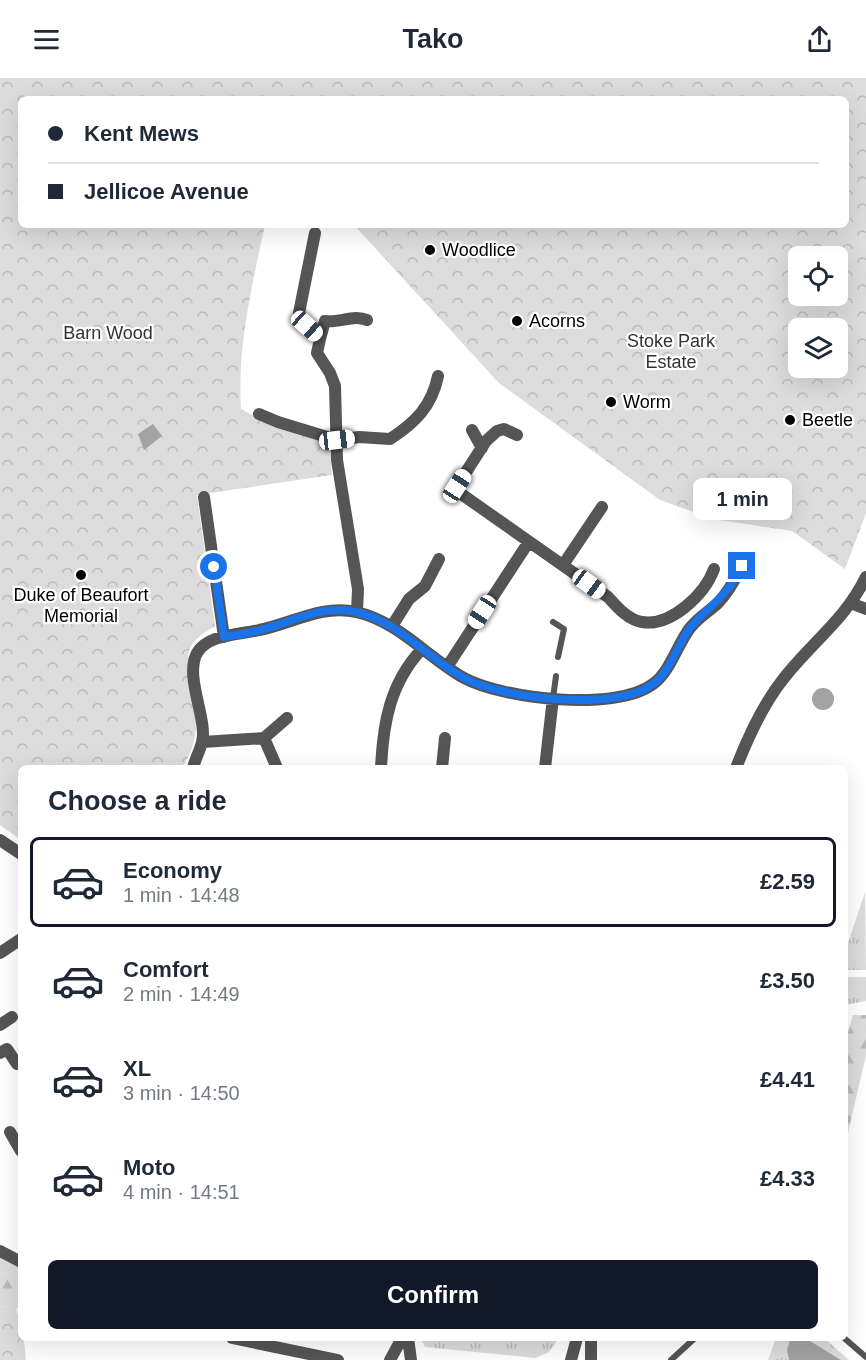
<!DOCTYPE html>
<html lang="en">
<head>
<meta charset="utf-8">
<style>
	body { margin:0; font-family:Helvetica,sans-serif; background:#f2f2f3; color:#1f2937; height:100vh; display:flex; flex-direction:column; font-size:22px; white-space:nowrap }
	* { box-sizing:border-box; margin:0 }
	p { font-size:20px; color:#747a83 }
	.icon { flex:none; width:33px; height:33px; fill:none; stroke:currentColor; stroke-width:2; stroke-linecap:round; stroke-linejoin:round }
	.map { position:relative; flex:1; overflow:hidden }
	.side { position:absolute; left:18px; top:687px; width:830px; height:576px; display:flex; flex-direction:column; background:#fff; border-radius:9px; box-shadow:0 6px 24px #0002 }
	.side>* { flex:none }
	.top-card { position:absolute; left:18px; top:18px; width:831px; height:132px; border-radius:9px; box-shadow:0 6px 24px #0002; display:grid; align-content:center; height:132px; padding:0 30px; background:#fff }
	.tools { position:absolute; left:788px; top:168px; display:grid; gap:12px }
	.tools a { display:grid; place-items:center; width:60px; height:60px; border-radius:9px; background:#fff; box-shadow:0 6px 24px #0002; font-size:30px }
	.end { position:absolute; width:27px; height:27px; margin:-14px; border:8px solid #1a73e8; background:#fff; box-shadow:0 0 0 3px #fff }
	.from { border-radius:50% }
	.bubble { position:absolute; height:42px; border-radius:9px; background:#fff; box-shadow:0 6px 24px #0002; font-size:20px; font-weight:700; line-height:42px; text-align:center }
	.car { position:absolute; width:18px; height:36px; margin:-18px -9px; border-radius:8px; box-shadow:0 0 4px 2px #0007; background:linear-gradient(#fff 24%,#345 0 40%,#fff 0 76%,#345 0 86%,#fff 0) }
	.top-card b { display:flex; align-items:center; gap:21px; height:57px; font-size:22px }
	.top-card b+b { border-top:2px solid #e0e1e3 }
	.top-card i { width:15px; height:15px; background:#1f2937 }
	ul { padding:0; list-style:none }
	li { display:flex; align-items:center; gap:18px; height:90px; margin:0 12px 9px; padding:0 18px; border:3px solid transparent; border-radius:9px }
	li div { flex:1 }
	li b { display:block; font-size:22px }
	li em { font-style:normal; font-weight:700 }
	li.current { border-color:#111827 }
	li>.icon { width:54px; height:54px; stroke-width:1.5 }
	h2 { padding:0 30px; font-size:27px; line-height:72px }
	.action { display:flex; gap:12px; margin-top:auto; padding:12px 30px }
	.action a { flex:1; height:69px; border-radius:9px; background:#111827; color:#fff; font-size:24px; font-weight:700; line-height:69px; text-align:center }
	header { display:flex; justify-content:space-between; align-items:center; height:78px; padding:0 30px; background:#fff; font-size:27px; font-weight:700 }
	.map>svg:first-child { display:block }
</style>
</head>
<body>
<header><svg class="icon" aria-label="menu" viewBox="0 0 24 24"><path d="M4 6h16M4 12h16M4 18h16"/></svg>Tako<svg class="icon" aria-label="share" viewBox="0 0 24 24"><path d="M12 15V3M7 8l5-5 5 5M5 13v7h14v-7"/></svg></header>
<div class="map">
<svg width="866" height="1282" viewBox="0 0 866 1282">
	<defs>
		<pattern id="grass-tufts" width="24" height="20" patternUnits="userSpaceOnUse" patternTransform="scale(1.5)"><rect width="24" height="20" fill="#dcdcdc"/><path d="M3 7l-1-3M5 7V3M7 7l1-3M15 17l-1-3M17 17v-4M19 17l1-3" fill="none" stroke="#bbb"/></pattern>
		<pattern id="forest-firs" width="22" height="20" patternUnits="userSpaceOnUse" patternTransform="scale(1.5)"><rect width="22" height="20" fill="#dcdcdc"/><path d="M5 1l3.5 6h-7zM16 11l3.5 6h-7z" fill="#bbb"/></pattern>
		<pattern id="park-crowns" width="20" height="18" patternUnits="userSpaceOnUse" patternTransform="scale(1.5)"><rect width="20" height="18" fill="#dcdcdc"/><path d="M2 6a3 3 0 1 1 6 0M12 15a3 3 0 1 1 6 0" fill="none" stroke="#bbb"/></pattern>
	</defs>
	<rect width="100%" height="100%" fill="#fff"/>
	<path fill="url(#grass-tufts)" d="M865,814L866,892H845V874Z
		M844,899H866V923L845,927Z
		M0,1180L21,1191V1203L0,1193Z
		M421,1260H559L549,1274L535,1280L425,1269Z
		M776,1260H824L849,1282H768Z"/>
	<path fill="url(#forest-firs)" d="M853,937H866V977L845,1068V964Z
		M0,1193L21,1203V1231L0,1228Z"/>
	<path fill="url(#park-crowns)" fill-rule="evenodd" d="M0,0H866V435L845,491L792,453L713,441L660,422L499,305L354,147H846V21H21V147H265C252,207 237,269 241,331L256,339L329,362L332,397L197,417L215,548C204,555 194,560 189,573C187,579 190,589 191,596C196,633 203,657 182,690H21V762L0,747ZM798,178H837V218H798ZM798,250H837V290H798Z
		M0,1228L16,1230C21,1249 25,1263 26,1282H0Z"/>
	<path fill="#a3a3a3" d="M153,346L162,358L144,372L138,356Z
		M812 621a11 11 0 1 1 22 0a11 11 0 1 1-22 0Z
		M791,1260H805L841,1282H789L787,1272Z"/>
	<g fill="none" stroke-linecap="round" stroke-linejoin="round">
		<path stroke="#555" stroke-width="6" d="M553,544L564,551L558,579
			M553,620L556,598
			M844,1260L866,1279
			M671,1282L695,1260"/>
		<path stroke="#555" stroke-width="12" d="M315,155L299,235L302,243L320,261L325,243C340,245 354,236 367,242
			M320,261L317,275L330,295L335,308L337,382L358,511L357,534
			M259,336L278,344L337,362L359,359L390,361C415,345 432,328 438,298
			M472,352L482,370
			M517,357L504,351L497,353L486,363L457,408V413L608,519C617,529 628,542 642,544C671,549 705,516 714,491
			M204,419L224,559
			M563,487L602,429
			M853,526L866,531
			M392,548L409,521L425,508L439,481
			M447,589L528,465
			M264,660L277,690
			M203,664L264,660L287,640
			M193,690C195,681 200,673 202,664C208,642 184,598 197,575C208,556 239,557 259,552C291,546 322,526 356,534C398,543 427,579 464,600C503,621 616,634 653,606C670,594 677,567 690,550C698,540 708,534 717,526C728,515 735,502 742,488
			M381,690C383,645 390,605 422,571
			M442,690L445,660
			M545,690L553,620
			M0,762L21,776
			M0,875L21,861
			M0,947L12,939
			M0,975L7,971L17,986
			M10,1054L21,1073
			M408,1260L411,1282
			M390,1282L402,1260"/>
		<path stroke="#555" stroke-width="12" d="M736,690C748,659 763,626 784,600C813,563 845,542 866,499
			M0,1173L21,1184
			M232,1260L338,1282
			M591,1260V1282
			M571,1282L577,1260"/>
	</g>
	<g fill="none" stroke-linecap="round" stroke-linejoin="round">
		<path stroke="#1a73e8" stroke-width="8" d="M214,489L224,559C237,557 251,555 264,551C294,543 325,526 356,534C398,543 427,580 464,600C503,621 616,634 653,606C670,594 677,567 690,550C711,525 726,521 742,488"/>
	</g>
	<g fill="#000" stroke="#fff" stroke-width="2">
		<circle cx="430" cy="172" r="6"/>
		<circle cx="517" cy="243" r="6"/>
		<circle cx="611" cy="324" r="6"/>
		<circle cx="790" cy="342" r="6"/>
		<circle cx="81" cy="497" r="6"/>
	</g>
	<g text-anchor="middle" stroke-width="4.5" stroke-linejoin="round" paint-order="stroke">
		<g font-size="18" fill="#000" stroke="#fff" text-anchor="start">
			<text x="442" y="178">Woodlice</text>
			<text x="529" y="249">Acorns</text>
			<text x="623" y="330">Worm</text>
			<text x="802" y="348">Beetle</text>
			<text x="81" y="523" text-anchor="middle">Duke of Beaufort<tspan x="81" dy="21">Memorial</tspan></text>
		</g>
		<g font-size="18" fill="#333" stroke="#fff">
			<text x="108" y="261">Barn Wood</text>
			<text x="671" y="269">Stoke Park<tspan x="671" dy="21">Estate</tspan></text>
		</g>
	</g>
</svg>
<div class="tools">
<a><svg class="icon" aria-label="locate" viewBox="0 0 24 24"><circle cx="12" cy="12" r="6"/><path d="M12 2v4M12 18v4M2 12h4M18 12h4"/></svg></a>
<a><svg class="icon" aria-label="layers" viewBox="0 0 24 24"><path d="M12 4l9 5-9 5-9-5zM3 14l9 5 9-5"/></svg></a>
</div>
<i class="end from" style="left:214px;top:489px"></i>
<i class="end" style="left:742px;top:488px"></i>
<div class="bubble" style="left:693px;top:400px;width:99px">1 min</div>
<i class="car" style="left:307px;top:248px;rotate:132deg"></i>
<i class="car" style="left:337px;top:362px;rotate:83deg"></i>
<i class="car" style="left:457px;top:408px;rotate:33deg"></i>
<i class="car" style="left:589px;top:506px;rotate:126deg"></i>
<i class="car" style="left:482px;top:534px;rotate:213deg"></i>
<div class="top-card">
<b><i class="from"></i>Kent Mews</b>
<b><i></i>Jellicoe Avenue</b>
</div>
<section class="side">
<h2>Choose a ride</h2>
<ul>
<li class="current"><svg class="icon" aria-label="car" viewBox="0 0 24 24"><path d="M5 17H2v-5l4-1 3-4h7l3 4 3 1v5h-3M9 17h6M6 11h13"/><circle cx="7" cy="17" r="2"/><circle cx="17" cy="17" r="2"/></svg><div><b>Economy</b><p>1 min · 14:48</p></div><em>£2.59</em></li>
<li><svg class="icon" aria-label="car" viewBox="0 0 24 24"><path d="M5 17H2v-5l4-1 3-4h7l3 4 3 1v5h-3M9 17h6M6 11h13"/><circle cx="7" cy="17" r="2"/><circle cx="17" cy="17" r="2"/></svg><div><b>Comfort</b><p>2 min · 14:49</p></div><em>£3.50</em></li>
<li><svg class="icon" aria-label="car" viewBox="0 0 24 24"><path d="M5 17H2v-5l4-1 3-4h7l3 4 3 1v5h-3M9 17h6M6 11h13"/><circle cx="7" cy="17" r="2"/><circle cx="17" cy="17" r="2"/></svg><div><b>XL</b><p>3 min · 14:50</p></div><em>£4.41</em></li>
<li><svg class="icon" aria-label="car" viewBox="0 0 24 24"><path d="M5 17H2v-5l4-1 3-4h7l3 4 3 1v5h-3M9 17h6M6 11h13"/><circle cx="7" cy="17" r="2"/><circle cx="17" cy="17" r="2"/></svg><div><b>Moto</b><p>4 min · 14:51</p></div><em>£4.33</em></li>
</ul>
<div class="action"><a>Confirm</a></div>
</section>
</div>
</body>
</html>
